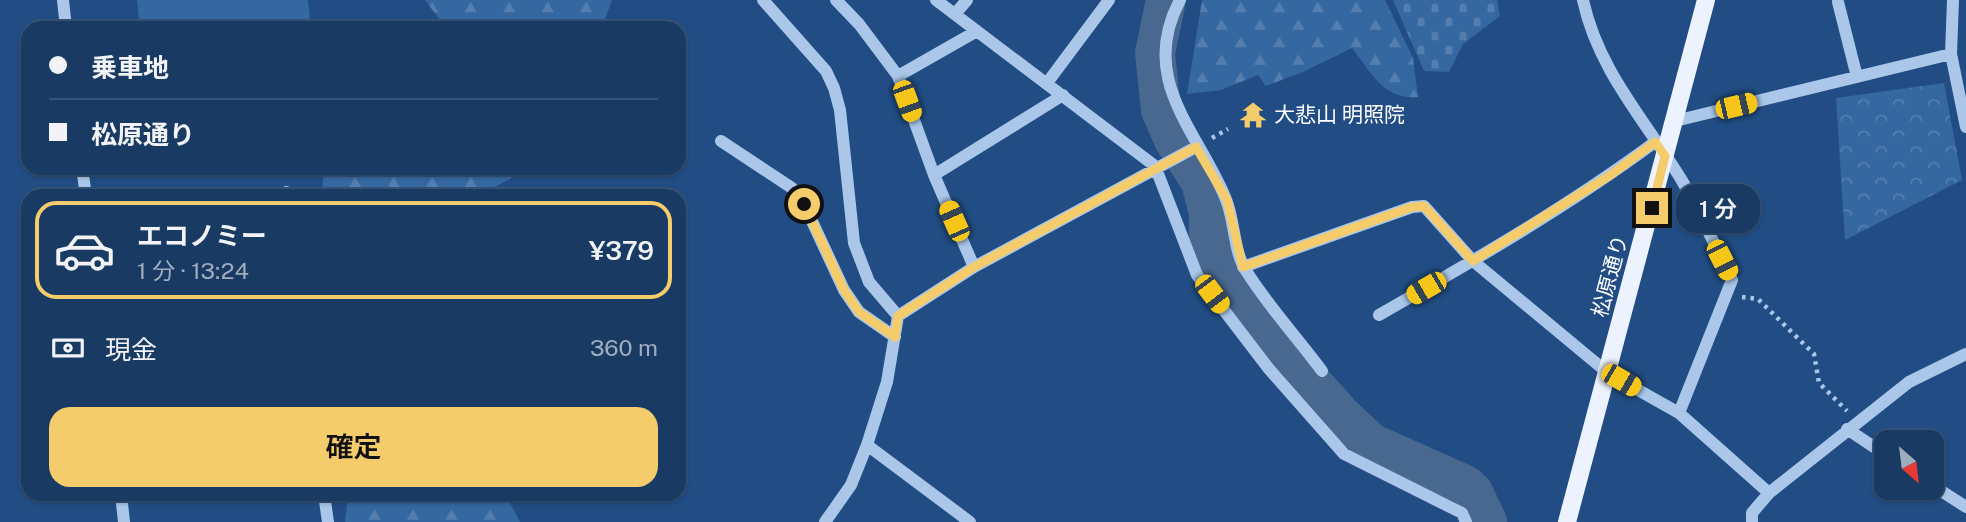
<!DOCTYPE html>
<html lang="ja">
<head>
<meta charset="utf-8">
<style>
	body { margin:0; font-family:"Public Sans","Noto Sans JP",sans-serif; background:#224169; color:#f1f3f6; height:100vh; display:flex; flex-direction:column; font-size:26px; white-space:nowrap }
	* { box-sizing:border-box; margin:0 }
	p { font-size:23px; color:#9fadbe }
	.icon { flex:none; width:38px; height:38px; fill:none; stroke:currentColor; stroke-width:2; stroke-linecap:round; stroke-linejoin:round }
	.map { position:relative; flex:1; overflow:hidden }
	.drawer { position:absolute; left:21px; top:189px; width:665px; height:312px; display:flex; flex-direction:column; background:#193a63; border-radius:21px; box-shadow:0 2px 5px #0004,0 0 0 2px #375478 }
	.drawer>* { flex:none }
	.banner { position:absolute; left:21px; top:21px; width:665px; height:154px; border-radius:21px; box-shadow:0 2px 5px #0004,0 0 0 2px #375478; display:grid; align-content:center; height:154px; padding:0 28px; background:#193a63 }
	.needle { width:46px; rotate:152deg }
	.tools { position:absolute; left:1874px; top:430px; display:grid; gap:14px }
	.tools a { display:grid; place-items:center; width:70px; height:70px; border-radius:14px; background:#193a63; box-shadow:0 2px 5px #0004,0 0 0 2px #375478; font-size:35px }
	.end { position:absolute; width:32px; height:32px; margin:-16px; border:9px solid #f5cc6b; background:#111; box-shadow:0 0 0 4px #111 }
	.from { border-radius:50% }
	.bubble { position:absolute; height:49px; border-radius:21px; background:#193a63; box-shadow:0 2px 5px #0004,0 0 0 2px #375478; font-size:23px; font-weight:600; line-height:49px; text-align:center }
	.car { position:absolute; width:21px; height:42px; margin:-21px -10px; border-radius:9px; box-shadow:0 0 5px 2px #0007; background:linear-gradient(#f5c518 24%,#345 0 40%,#f5c518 0 76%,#345 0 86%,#f5c518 0) }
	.banner b { display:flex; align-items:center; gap:24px; height:66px; font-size:26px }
	.banner b+b { border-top:2px solid #375478 }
	.banner i { width:18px; height:18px; background:#f1f3f6 }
	ul { padding:12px 0 0; list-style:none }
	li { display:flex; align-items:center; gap:21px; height:98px; margin:0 14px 10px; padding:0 14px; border:4px solid transparent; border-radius:21px }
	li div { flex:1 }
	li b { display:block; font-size:26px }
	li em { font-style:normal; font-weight:600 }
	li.on { border-color:#f5cc6b }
	li>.icon { width:63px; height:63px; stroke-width:1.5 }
	.pay { display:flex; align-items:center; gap:18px; height:77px; padding:0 28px; font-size:26px }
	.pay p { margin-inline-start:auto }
	.cta { display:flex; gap:14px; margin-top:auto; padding:14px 28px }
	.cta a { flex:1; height:80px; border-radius:21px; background:#f5cc6b; color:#111; font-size:28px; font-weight:600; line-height:80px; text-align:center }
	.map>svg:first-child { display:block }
</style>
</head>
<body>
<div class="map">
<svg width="1966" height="522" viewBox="0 0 1966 522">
	<defs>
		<pattern id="forest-firs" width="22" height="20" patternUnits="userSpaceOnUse" patternTransform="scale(1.75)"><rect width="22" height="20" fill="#3567a1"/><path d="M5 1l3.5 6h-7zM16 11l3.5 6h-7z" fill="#537eaf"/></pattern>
		<pattern id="cemetery-stones" width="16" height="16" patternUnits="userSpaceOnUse" patternTransform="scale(1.75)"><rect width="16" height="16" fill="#3567a1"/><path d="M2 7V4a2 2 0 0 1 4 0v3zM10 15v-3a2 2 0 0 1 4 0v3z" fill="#537eaf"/></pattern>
		<pattern id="park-crowns" width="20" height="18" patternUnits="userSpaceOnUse" patternTransform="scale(1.75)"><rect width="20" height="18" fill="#3567a1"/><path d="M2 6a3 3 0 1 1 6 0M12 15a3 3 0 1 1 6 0" fill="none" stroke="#537eaf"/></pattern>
	</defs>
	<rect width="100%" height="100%" fill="#214d84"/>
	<path fill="url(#forest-firs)" d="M425,0H612L602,28H446Z
		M1202,0H1385L1413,58L1418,97C1383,100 1371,72 1352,48L1305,71L1266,86L1258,75L1221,90L1187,94Z
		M329,168H522L523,171L480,196H322L323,175Z
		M348,494H505L520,522H345Z"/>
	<path fill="url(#cemetery-stones)" d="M1393,0H1497L1500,16L1463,44L1449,72L1424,71Z"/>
	<path fill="url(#park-crowns)" d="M1944,83L1962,180L1845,240L1836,98Z"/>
	<path fill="#3567a1" d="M137,0H308L311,28H140Z"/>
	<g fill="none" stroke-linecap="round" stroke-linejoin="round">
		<path stroke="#486890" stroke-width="40" d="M1166,0L1155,53L1161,110L1174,140L1201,182L1209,213V248L1249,312L1343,417L1371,443L1465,485L1473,492L1487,522"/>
		<path stroke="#aac7e9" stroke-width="4.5" stroke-dasharray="3.5 5" stroke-linecap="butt" d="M1212,138L1228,129
			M1742,297L1758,299L1814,354L1819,383L1847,411"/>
		<path stroke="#aac7e9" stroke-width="12" d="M63,0L66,28
			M763,0L826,71L834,88L840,110L854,243L869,282L898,316
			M836,0L859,24L898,76L934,175L974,267
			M936,0L1155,166L1197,275L1269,369L1344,454L1462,513L1466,522
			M1180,0C1138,79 1197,130 1225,197C1235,219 1233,249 1245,269C1267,305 1297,337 1322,371
			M1583,0C1598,70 1645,120 1681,179C1700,211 1715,247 1732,280L1679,413
			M1953,0L1951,54L1966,127
			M1838,2L1857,77
			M955,14L967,0
			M898,76L977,31
			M1047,83L1109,0
			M1675,121L1951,54
			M721,141L792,188L804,204L844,290L859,312L895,337
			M82,168L86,196
			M934,175L1063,95
			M286,192L287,196
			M1243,267L1412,207L1424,206L1473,261L1608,373L1679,413L1769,493L1909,382L1966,354
			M1379,315C1473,261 1567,207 1655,142
			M1847,429L1886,455
			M1932,485L1966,507
			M121,494L124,522
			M324,494L328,522
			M825,522L851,485L867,445
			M970,522L867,445L887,382L898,316L974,267L1196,147
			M1752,522V513L1769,493"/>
		<path stroke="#edf3fe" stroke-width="18" d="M1567,522L1706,0"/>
	</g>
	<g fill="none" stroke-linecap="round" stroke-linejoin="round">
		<path stroke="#f5cc6b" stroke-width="9" d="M804,204L844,290L859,312L895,337L898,316L974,267L1196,147L1227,200L1243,267L1412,207L1424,206L1473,261L1612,174L1655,142L1665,156L1652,208"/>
	</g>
	<defs>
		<g id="temple-bare" transform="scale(2.1)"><path d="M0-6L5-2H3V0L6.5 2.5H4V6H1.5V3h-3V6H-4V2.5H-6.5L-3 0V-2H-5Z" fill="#f5cc6b" stroke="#214d84" stroke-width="2.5" paint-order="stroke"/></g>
	</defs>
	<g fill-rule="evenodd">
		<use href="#temple-bare" x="1253" y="115"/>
	</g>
	<g text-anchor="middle" stroke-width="7" stroke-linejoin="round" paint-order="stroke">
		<g font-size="21" fill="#fff" stroke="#214d84" text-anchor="start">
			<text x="1274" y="122">大悲山 明照院</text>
		</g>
		<g font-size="21" fill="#fff" stroke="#214d84">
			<text transform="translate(1610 276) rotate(-75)" y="7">松原通り</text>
		</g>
	</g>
</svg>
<div class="tools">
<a><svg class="needle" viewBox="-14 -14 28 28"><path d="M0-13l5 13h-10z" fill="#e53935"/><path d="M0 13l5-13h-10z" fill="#9fadbe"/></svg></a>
</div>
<i class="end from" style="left:804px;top:204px"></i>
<i class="end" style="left:1652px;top:208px"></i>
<div class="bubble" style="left:1676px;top:184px;width:84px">1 分</div>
<i class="car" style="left:907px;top:101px;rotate:160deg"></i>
<i class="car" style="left:1736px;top:106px;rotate:77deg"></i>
<i class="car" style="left:954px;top:221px;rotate:336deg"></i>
<i class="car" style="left:1722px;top:260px;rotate:153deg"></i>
<i class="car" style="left:1426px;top:288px;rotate:240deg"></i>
<i class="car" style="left:1212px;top:294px;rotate:143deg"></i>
<i class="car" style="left:1621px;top:380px;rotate:120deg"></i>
<div class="banner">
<b><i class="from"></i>乗車地</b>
<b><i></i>松原通り</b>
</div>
<section class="drawer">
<ul>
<li class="on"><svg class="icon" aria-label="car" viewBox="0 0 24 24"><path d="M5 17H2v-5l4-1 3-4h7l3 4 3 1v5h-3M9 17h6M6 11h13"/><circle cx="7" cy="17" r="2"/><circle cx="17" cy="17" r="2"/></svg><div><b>エコノミー</b><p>1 分 · 13:24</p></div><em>¥379</em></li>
</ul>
<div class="pay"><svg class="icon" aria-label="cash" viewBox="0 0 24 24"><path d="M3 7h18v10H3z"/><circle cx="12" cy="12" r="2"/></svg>現金<p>360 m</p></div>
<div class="cta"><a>確定</a></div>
</section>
</div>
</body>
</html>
